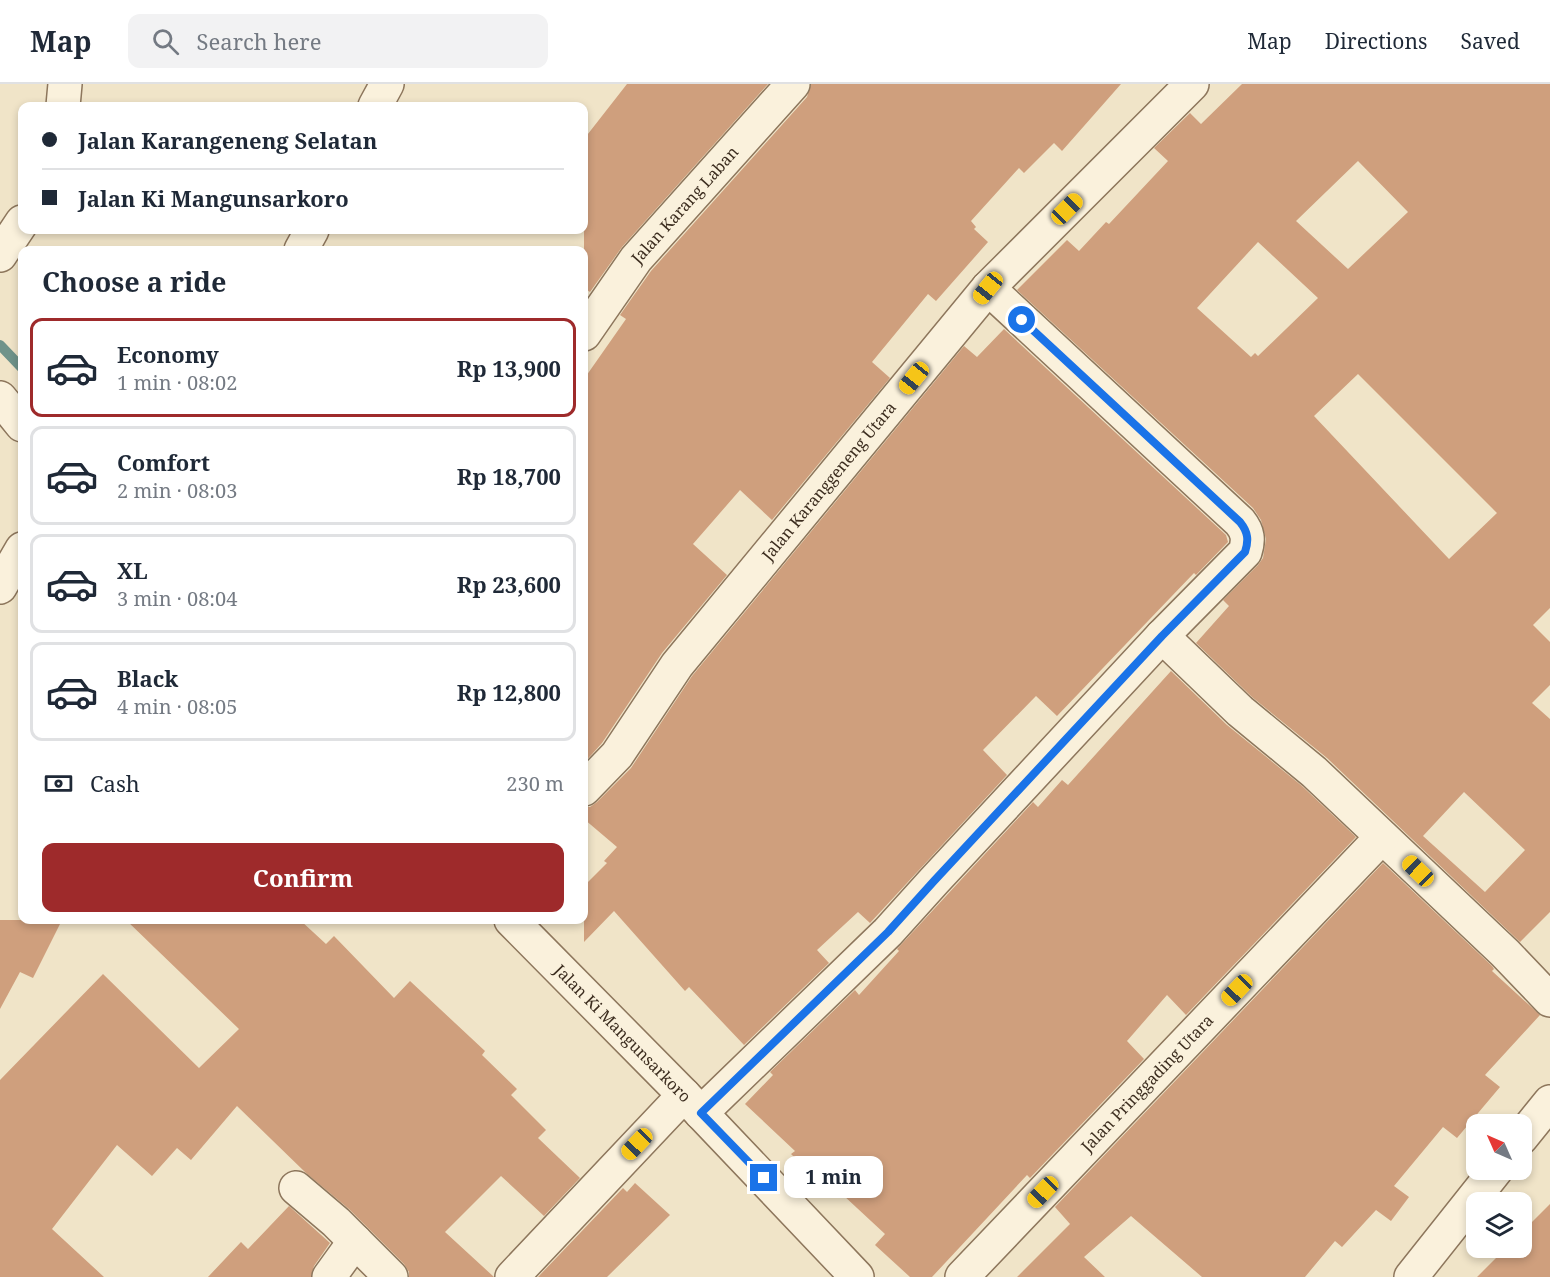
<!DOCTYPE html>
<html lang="en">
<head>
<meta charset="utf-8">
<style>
	body { margin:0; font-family:"Noto Serif",serif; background:#f2f2f3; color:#1f2937; height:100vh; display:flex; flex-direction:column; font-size:22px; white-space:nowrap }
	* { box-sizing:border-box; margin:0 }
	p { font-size:20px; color:#747a83 }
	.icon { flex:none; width:33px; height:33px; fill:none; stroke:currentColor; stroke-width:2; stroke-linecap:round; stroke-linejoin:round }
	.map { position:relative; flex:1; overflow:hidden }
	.details { position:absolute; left:18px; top:162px; width:570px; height:678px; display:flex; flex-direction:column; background:#fff; border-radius:12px; box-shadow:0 3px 9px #0003 }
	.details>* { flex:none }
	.guide { position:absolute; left:18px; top:18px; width:570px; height:132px; border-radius:12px; box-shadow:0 3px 9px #0003; display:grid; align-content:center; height:132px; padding:0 24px; background:#fff }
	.needle { width:39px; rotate:315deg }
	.controls { position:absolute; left:1466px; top:1030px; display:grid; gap:12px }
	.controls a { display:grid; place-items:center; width:66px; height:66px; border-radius:12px; background:#fff; box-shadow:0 3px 9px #0003; font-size:30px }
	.end { position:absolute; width:27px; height:27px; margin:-14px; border:8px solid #1a73e8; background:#fff; box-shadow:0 0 0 3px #fff }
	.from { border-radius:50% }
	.bubble { position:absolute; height:42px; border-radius:12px; background:#fff; box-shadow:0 3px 9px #0003; font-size:20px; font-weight:700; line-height:42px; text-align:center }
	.car { position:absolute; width:18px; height:36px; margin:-18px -9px; border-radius:8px; box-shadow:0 0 4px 2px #0007; background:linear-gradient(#f5c518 24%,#345 0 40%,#f5c518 0 76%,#345 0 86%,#f5c518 0) }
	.guide b { display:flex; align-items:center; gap:21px; height:57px; font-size:22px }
	.guide b+b { border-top:2px solid #e0e1e3 }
	.guide i { width:15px; height:15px; background:#1f2937 }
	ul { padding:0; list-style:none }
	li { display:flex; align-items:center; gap:18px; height:99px; margin:0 12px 9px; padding:0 12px; border:3px solid #e0e1e3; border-radius:12px }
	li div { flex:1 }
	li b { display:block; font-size:22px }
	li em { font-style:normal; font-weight:700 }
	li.on { border-color:#9e2a2b }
	li>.icon { width:54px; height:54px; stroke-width:1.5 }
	h2 { padding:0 24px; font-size:27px; line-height:72px }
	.pay { display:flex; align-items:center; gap:15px; height:66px; padding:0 24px; font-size:22px }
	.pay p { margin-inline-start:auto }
	.primary-button { display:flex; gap:12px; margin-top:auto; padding:12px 24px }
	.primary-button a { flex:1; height:69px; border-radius:12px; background:#9e2a2b; color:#fff; font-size:24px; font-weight:700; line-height:69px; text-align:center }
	header { display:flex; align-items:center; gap:36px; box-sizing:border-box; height:84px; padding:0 30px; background:#fff; border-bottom:2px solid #e0e1e3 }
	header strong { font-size:28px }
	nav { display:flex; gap:33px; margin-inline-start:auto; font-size:21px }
	.search { width:420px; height:54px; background:#f2f2f3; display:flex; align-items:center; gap:15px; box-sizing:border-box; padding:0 21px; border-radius:12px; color:#747a83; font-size:22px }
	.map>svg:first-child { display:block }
</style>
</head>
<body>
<header>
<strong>Map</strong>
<div class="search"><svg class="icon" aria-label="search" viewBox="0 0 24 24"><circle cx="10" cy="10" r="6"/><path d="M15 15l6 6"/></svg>Search here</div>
<nav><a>Map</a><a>Directions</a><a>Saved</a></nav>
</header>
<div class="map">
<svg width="1550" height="1193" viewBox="0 0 1550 1193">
	<rect width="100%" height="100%" fill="#f0e4c8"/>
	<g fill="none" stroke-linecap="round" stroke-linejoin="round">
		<path stroke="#6f938a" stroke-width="10" d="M0,261L22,284"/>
	</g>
	<path fill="#cf9f7d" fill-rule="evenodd" d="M627,0H768L622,163L590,208L584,204V55Z
		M811,0H1121L1062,67L1054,59L1024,89L1019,84L971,137L976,143L974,145L988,158L936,217L928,210L872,278L890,294L772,436L740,406L693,460L727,491L662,569L602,659L584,679V295L626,235L620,231L651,187L807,13Z
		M1242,0H1550V524L1533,541L1550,558V601L1532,619L1550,635V828L1520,858L1327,674L1252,613L1196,559L1229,522L1223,516L1258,481L1263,474L1266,455L1261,436L1253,424L1017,206L1067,156L1079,167L1106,138L1109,140L1168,77L1154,64L1190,29L1201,40ZM1358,77L1408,128L1348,185L1296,137ZM1258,158L1318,214L1258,272L1255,269L1251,273L1197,224ZM1358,290L1497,429L1449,475L1314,332ZM1464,708L1525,766L1485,808L1423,752Z
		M1004,245L1226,451L1228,458L1196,491L1194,489L1057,632L1036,612L983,666L1007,691L870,839L858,828L817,866L829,879L744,961L689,903L685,907L614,827L584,858V802L607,779L604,777L617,763L584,735V723H590L597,718L631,684L692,592L964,262L977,273Z
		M1171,587L1227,641L1302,702L1356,753L1186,931L1167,911L1127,957L1144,975L1030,1094L1027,1091L932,1193H910L875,1161L885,1150L829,1098L824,1103L791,1070L795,1067L745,1020L773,991L770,988L855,906L859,911L899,867L897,865L1033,718L1038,723L1062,696L1068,701Z
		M1383,779L1492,882L1494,885L1492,887L1540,931L1485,991L1500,1003L1457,1054L1443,1043L1394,1102L1409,1113L1391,1137L1376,1126L1342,1163L1335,1157L1305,1193H1202L1131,1132L1084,1173L1105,1193H1017L1070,1140L1055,1123Z
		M0,836H62L33,894L20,888L0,925Z
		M126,836H300L326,860L334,852L394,914L410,897L485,967L482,971L517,1005L511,1011L546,1046L538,1054L580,1094L544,1132L501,1092L445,1148L494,1193H409V1188L404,1180L349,1125L306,1089L237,1022L191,1076L177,1064L152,1092L117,1061L52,1145L104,1193H0V996L103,890L199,984L239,945Z
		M635,1099L670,1131L607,1193H538L623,1104L627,1108Z
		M1550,1120V1193H1477L1506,1164H1521V1149Z
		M289,1122L330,1159L314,1182L311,1193H208L241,1158L248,1165Z"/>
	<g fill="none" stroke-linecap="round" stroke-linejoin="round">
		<g stroke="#8d765c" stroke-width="36">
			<g id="minor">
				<path d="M63,22L65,0"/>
				<path d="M375,22L387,0"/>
				<path d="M301,166L312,146"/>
				<path d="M0,171L22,138"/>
				<path id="s1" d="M584,250L636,175L793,0"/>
				<path d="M0,314L22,341"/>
				<path d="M0,503L22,465"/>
				<path d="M1162,552L1240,627L1314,688L1505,869L1550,916"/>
				<path id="s2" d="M584,705L617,671L677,581L988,204L1192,0"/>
				<path id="s3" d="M511,836L684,1011L857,1193"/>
				<path d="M701,1029L888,848L934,797L1162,552L1245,468C1249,456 1248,448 1240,438L988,204"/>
				<path d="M1521,1054L1550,1018"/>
				<path d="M296,1104L336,1138L391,1193"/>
				<path d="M329,1193L355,1157"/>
				<path d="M512,1193L684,1011"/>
				<path id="s4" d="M962,1193L1382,753"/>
				<path d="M1411,1193L1496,1086"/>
			</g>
		</g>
		<use href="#minor" stroke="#faf1dc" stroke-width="33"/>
	</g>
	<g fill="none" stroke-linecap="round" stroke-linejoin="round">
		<path stroke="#1a73e8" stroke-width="8" d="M764,1094L701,1029L888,848L934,797L1162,552L1245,468C1249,456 1248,448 1240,438L1022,236"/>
	</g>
	<g text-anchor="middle" stroke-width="6" stroke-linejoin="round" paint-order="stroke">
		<g font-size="16" fill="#3d2e20" stroke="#f7eed8">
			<text dy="6" stroke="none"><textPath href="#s1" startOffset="164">Jalan Karang Laban</textPath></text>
			<text dy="6" stroke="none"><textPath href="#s2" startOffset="394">Jalan Karanggeneng Utara</textPath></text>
			<text dy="6" stroke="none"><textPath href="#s3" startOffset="159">Jalan Ki Mangunsarkoro</textPath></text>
			<text dy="6" stroke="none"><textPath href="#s4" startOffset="268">Jalan Pringgading Utara</textPath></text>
		</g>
	</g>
</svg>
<div class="controls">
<a><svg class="needle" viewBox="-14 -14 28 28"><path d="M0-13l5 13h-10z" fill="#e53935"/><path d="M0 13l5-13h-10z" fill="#747a83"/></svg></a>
<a><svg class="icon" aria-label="layers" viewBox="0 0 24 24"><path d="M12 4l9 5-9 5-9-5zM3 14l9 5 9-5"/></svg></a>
</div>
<i class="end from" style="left:1022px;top:236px"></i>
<i class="end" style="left:764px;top:1094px"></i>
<div class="bubble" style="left:784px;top:1072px;width:99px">1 min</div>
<i class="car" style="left:1067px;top:125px;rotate:45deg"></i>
<i class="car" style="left:988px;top:204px;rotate:219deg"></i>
<i class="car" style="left:914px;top:294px;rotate:219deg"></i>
<i class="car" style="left:1418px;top:787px;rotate:314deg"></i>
<i class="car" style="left:1237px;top:906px;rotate:224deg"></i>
<i class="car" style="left:637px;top:1060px;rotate:224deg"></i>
<i class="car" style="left:1043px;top:1108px;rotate:224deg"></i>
<div class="guide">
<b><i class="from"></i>Jalan Karangeneng Selatan</b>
<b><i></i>Jalan Ki Mangunsarkoro</b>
</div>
<section class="details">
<h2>Choose a ride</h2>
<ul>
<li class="on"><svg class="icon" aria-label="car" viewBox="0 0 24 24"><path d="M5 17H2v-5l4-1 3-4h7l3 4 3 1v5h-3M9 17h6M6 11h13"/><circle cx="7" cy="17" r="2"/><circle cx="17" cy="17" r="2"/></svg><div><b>Economy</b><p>1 min · 08:02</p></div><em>Rp 13,900</em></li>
<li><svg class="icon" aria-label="car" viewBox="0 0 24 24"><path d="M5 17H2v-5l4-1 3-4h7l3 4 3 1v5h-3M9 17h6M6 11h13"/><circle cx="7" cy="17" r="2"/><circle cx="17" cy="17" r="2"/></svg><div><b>Comfort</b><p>2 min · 08:03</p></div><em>Rp 18,700</em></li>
<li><svg class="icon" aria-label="car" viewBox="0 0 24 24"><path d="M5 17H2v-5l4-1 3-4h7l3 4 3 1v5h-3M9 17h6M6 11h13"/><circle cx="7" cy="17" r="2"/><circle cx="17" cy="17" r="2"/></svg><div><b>XL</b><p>3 min · 08:04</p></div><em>Rp 23,600</em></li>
<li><svg class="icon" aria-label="car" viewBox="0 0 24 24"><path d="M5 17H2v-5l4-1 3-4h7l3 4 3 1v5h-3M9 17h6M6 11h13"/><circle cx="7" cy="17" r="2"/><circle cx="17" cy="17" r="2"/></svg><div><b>Black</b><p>4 min · 08:05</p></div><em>Rp 12,800</em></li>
</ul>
<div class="pay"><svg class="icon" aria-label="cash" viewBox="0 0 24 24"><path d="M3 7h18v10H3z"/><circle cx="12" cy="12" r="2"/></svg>Cash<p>230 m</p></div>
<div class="primary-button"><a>Confirm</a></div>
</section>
</div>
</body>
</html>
